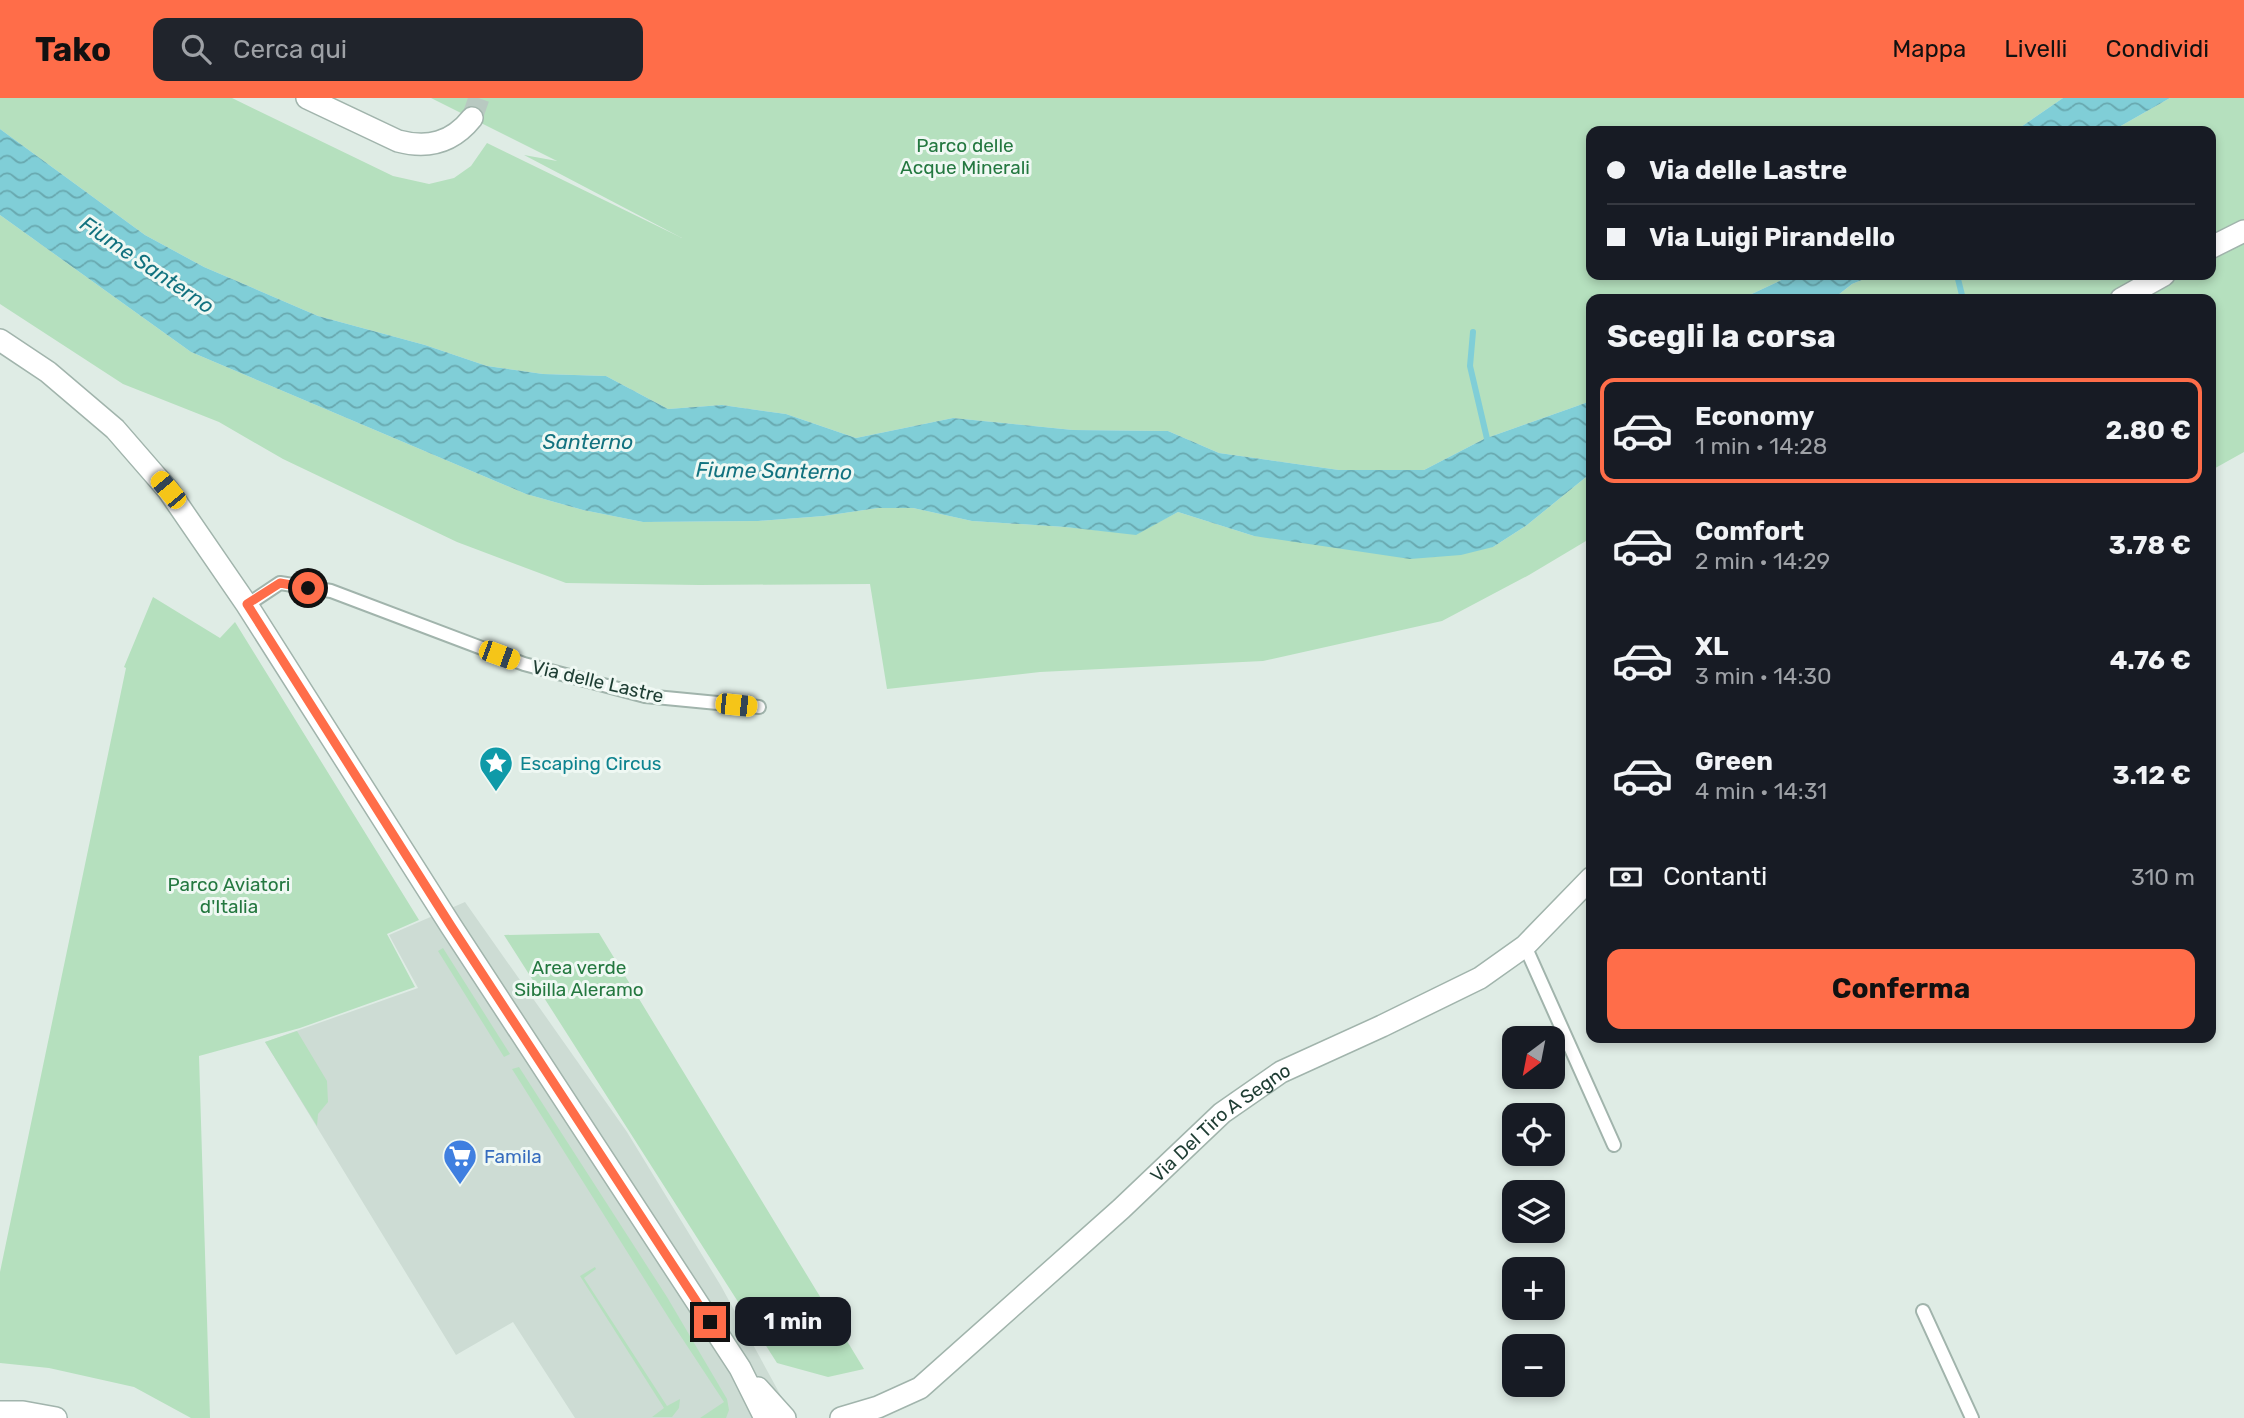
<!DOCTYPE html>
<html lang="it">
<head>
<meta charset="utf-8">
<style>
	body { margin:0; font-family:Rubik,sans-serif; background:#20242c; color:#f1f3f6; height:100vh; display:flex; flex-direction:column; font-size:26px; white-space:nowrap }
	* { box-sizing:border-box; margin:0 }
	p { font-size:23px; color:#9ea1a6 }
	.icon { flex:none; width:38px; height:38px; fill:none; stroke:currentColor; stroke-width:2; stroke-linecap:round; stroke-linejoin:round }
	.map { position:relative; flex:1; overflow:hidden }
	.details { position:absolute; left:1586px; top:196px; width:630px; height:749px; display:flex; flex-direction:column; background:#171b24; border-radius:14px; box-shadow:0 4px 10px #0003 }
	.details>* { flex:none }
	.top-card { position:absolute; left:1586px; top:28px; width:630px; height:154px; border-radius:14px; box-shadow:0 4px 10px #0003; display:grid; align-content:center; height:154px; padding:0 21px; background:#171b24 }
	.needle { width:46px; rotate:212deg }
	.tools { position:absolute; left:1502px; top:928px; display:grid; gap:14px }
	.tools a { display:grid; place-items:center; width:63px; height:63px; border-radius:14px; background:#171b24; box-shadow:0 4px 10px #0003; font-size:35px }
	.end { position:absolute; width:32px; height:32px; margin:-16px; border:9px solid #ff6d49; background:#111; box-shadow:0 0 0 4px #111 }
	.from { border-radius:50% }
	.bubble { position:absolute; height:49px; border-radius:14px; background:#171b24; box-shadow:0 4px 10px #0003; font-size:23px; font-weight:700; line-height:49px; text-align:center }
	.car { position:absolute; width:21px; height:42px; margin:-21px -10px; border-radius:9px; box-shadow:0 0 5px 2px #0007; background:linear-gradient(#f5c518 24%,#345 0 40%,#f5c518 0 76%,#345 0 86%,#f5c518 0) }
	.top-card b { display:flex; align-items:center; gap:24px; height:66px; font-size:26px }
	.top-card b+b { border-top:2px solid #363941 }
	.top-card i { width:18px; height:18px; background:#f1f3f6 }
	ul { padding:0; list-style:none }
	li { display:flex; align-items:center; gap:21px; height:105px; margin:0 14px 10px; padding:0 7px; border:4px solid transparent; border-radius:14px }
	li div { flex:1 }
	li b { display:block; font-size:26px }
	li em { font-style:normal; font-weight:700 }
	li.selected { border-color:#ff6d49 }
	li>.icon { width:63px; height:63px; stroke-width:1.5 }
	h2 { padding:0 21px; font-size:32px; line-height:84px }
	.pay { display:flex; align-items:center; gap:18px; height:77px; padding:0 21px; font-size:26px }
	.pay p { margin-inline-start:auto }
	.action { display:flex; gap:14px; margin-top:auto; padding:14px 21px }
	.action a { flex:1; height:80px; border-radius:14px; background:#ff6d49; color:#111; font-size:28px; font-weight:700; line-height:80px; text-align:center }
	header { display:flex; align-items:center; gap:42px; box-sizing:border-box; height:98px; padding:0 35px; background:#ff6d49; color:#111 }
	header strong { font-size:33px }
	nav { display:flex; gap:38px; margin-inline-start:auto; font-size:24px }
	.search { width:490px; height:63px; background:#20242c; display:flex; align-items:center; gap:18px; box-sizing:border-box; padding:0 24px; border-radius:14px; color:#9ea1a6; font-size:26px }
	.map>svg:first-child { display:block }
</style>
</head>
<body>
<header>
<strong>Tako</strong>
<div class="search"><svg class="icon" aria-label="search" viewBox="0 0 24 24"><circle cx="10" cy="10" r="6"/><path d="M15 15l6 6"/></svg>Cerca qui</div>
<nav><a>Mappa</a><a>Livelli</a><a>Condividi</a></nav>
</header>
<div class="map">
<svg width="2244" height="1320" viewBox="0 0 2244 1320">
	<defs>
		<pattern id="water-waves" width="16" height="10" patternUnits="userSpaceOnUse" patternTransform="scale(1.75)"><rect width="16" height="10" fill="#80ced7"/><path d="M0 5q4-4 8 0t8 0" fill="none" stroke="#68a8af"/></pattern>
	</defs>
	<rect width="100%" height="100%" fill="#dfece5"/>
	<path fill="#cddcd4" d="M465,804L627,1034L721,1188L793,1320H575L513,1224L456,1257L265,944L418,890L389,837Z"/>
	<path fill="#b5e0be" d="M0,0H232L393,78L429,86L454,80L471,68L487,45L682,140L524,57L557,63L431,0H2063L2015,33H1591V177H1792L1741,201H1591V303L1484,341L1424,372H1339L1219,355L1168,333L1073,332L953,320L856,340L786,316L722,307L668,311L606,278L543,276L487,268L425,247L318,218L204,169L145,137L0,31Z
		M2170,0H2244V354L2210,373V201H1833L1852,186L1874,177H2210V33H2112Z
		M0,117L191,254L526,396L583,412L643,424L758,423L824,418L878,410H913L972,423L1065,429L1136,436L1178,414L1254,438L1493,449L1527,427L1591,375V440L1529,477L1442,523L1263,563L1040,574L887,591L870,486L699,487L566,485L457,444L283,361L219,324L123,286L0,206Z
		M153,499L220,540L235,524L419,822L387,836L415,889L300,930L199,958L210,1320H191L134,1289L49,1270L0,1265V1174L126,570L124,569Z
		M599,835L864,1271L828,1279L777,1265L504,837Z
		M443,850L510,956L504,959L438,853Z
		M297,933L327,983L328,1004L318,1016L317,1028L265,944Z
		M519,969L667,1199L727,1301L729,1312L726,1320H700L724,1304L672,1225L512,971Z
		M595,1169L596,1171L584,1180L667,1308L680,1301L679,1310L672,1319H652L664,1310L580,1178Z"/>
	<path fill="url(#water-waves)" d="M2063,0H2170L2112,33H2015Z
		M0,31L145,137L204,169L318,218L425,247L487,268L543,276L606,278L668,311L722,307L786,316L856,340L953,320L1073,332L1168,333L1219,355L1339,372H1424L1484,341L1591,303V375L1527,427L1493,449L1461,457L1410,461L1254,438L1178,414L1136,437L1065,429L972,423L913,410H878L824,418L758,423L643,424L583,412L526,396L191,254L0,117Z
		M1792,177H1874L1852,186L1833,201H1741Z"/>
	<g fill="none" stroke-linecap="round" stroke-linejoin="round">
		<path stroke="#80ced7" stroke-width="6" d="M1957,177L1963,201
			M1473,234L1470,268L1488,345"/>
		<path stroke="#b8c9c1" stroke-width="21" stroke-dasharray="21 10" stroke-linecap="butt" d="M472,20L479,0"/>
		<g stroke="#a1b4ac" stroke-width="16">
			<path id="service" d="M247,507L280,485L331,493L524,566L645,598L759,609
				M1525,848L1614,1047
				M1923,1213L1972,1320"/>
		</g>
		<g stroke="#a1b4ac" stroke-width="24">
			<g id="minor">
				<path d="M307,0L398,43C428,51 452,45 472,20"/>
				<path d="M2210,150L2244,133"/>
				<path d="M2121,201L2164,177"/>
				<path d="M0,1314H23L56,1320"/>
				<path id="s1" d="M841,1320L878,1309L920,1290L1121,1111L1222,1015L1281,974L1382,928L1480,880L1525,848L1591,780"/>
			</g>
		</g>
		<g stroke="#a1b4ac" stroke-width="24">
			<path id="tertiary" d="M0,242L48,274L115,331L168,392L247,507L451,828L740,1270L765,1320
				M758,1290L785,1320"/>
		</g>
		<use href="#service" stroke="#fff" stroke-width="12"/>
		<use href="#minor" stroke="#fff" stroke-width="21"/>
		<use href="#tertiary" stroke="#fff" stroke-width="21"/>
	</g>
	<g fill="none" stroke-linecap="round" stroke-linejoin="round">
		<path stroke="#ff6d49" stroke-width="9" d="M308,490L280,485L247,506L451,828L710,1224"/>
	</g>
	<defs>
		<g id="sight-pin" transform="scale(1.75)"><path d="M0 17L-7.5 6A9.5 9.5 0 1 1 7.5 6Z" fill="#0f9aa8" stroke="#eff8f3"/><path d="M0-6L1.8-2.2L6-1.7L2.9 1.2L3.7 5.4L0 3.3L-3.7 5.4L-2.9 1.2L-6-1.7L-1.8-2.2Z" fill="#fff"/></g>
		<g id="supermarket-pin" transform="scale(1.75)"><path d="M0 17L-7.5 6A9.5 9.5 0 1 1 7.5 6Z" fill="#3f7fe0" stroke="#eff8f3"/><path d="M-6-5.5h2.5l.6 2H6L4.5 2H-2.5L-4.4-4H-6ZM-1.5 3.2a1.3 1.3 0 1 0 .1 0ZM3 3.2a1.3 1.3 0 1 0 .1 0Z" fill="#fff"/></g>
	</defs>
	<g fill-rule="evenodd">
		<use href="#sight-pin" x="496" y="665"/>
		<use href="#supermarket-pin" x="460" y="1058"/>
	</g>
	<g text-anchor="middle" stroke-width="6" stroke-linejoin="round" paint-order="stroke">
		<g font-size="19" fill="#247840" stroke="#eff8f3">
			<text x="965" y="54">Parco delle<tspan x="965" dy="22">Acque Minerali</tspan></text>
			<text x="229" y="793">Parco Aviatori<tspan x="229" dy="22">d'Italia</tspan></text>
			<text x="579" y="876">Area verde<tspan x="579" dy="22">Sibilla Aleramo</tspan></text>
		</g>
		<g font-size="19" fill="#1e3d33" stroke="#eff8f3">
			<text transform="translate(598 583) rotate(13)" y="7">Via delle Lastre</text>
			<text dy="7" stroke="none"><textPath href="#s1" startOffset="486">Via Del Tiro A Segno</textPath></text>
		</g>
		<g font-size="19" fill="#0d838f" stroke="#eff8f3" text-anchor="start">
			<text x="520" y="672">Escaping Circus</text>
		</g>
		<g font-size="19" fill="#366cbe" stroke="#eff8f3" text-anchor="start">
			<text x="484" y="1065">Famila</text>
		</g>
		<g font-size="21" font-style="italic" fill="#12727f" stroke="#eff8f3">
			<text transform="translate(147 167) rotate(34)" y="7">Fiume Santerno</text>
			<text x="588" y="351">Santerno</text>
			<text transform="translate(774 373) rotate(1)" y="7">Fiume Santerno</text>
		</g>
	</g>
</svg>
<div class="tools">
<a><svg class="needle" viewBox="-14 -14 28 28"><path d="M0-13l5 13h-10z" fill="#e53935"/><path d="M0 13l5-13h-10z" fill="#9ea1a6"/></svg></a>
<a><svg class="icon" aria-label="locate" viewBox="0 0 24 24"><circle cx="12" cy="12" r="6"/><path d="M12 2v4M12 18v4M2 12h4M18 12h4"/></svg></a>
<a><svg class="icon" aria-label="layers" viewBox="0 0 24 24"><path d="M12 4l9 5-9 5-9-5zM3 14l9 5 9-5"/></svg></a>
<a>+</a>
<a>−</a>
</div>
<i class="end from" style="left:308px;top:490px"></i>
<i class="end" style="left:710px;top:1224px"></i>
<div class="bubble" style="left:735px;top:1199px;width:116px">1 min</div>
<i class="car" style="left:168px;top:392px;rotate:320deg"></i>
<i class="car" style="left:499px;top:557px;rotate:110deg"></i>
<i class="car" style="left:736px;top:607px;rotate:96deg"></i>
<div class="top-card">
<b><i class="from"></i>Via delle Lastre</b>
<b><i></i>Via Luigi Pirandello</b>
</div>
<section class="details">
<h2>Scegli la corsa</h2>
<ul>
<li class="selected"><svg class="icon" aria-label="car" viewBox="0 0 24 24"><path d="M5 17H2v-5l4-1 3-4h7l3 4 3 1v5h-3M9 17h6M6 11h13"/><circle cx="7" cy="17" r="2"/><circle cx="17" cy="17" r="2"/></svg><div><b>Economy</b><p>1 min · 14:28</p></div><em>2.80 €</em></li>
<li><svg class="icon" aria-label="car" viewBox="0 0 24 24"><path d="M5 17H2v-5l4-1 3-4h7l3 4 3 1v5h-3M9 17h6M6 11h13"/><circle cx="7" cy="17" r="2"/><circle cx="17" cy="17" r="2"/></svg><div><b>Comfort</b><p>2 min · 14:29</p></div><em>3.78 €</em></li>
<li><svg class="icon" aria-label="car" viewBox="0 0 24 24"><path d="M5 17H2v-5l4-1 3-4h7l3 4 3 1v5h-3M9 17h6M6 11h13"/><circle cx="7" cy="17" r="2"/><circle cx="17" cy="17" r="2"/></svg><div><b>XL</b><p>3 min · 14:30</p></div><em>4.76 €</em></li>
<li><svg class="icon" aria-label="car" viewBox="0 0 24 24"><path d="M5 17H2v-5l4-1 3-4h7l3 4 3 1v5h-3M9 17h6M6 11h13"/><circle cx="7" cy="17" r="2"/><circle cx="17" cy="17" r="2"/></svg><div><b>Green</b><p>4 min · 14:31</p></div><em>3.12 €</em></li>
</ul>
<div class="pay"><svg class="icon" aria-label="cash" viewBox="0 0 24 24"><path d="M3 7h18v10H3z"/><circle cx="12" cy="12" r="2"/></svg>Contanti<p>310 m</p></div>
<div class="action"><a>Conferma</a></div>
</section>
</div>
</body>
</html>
